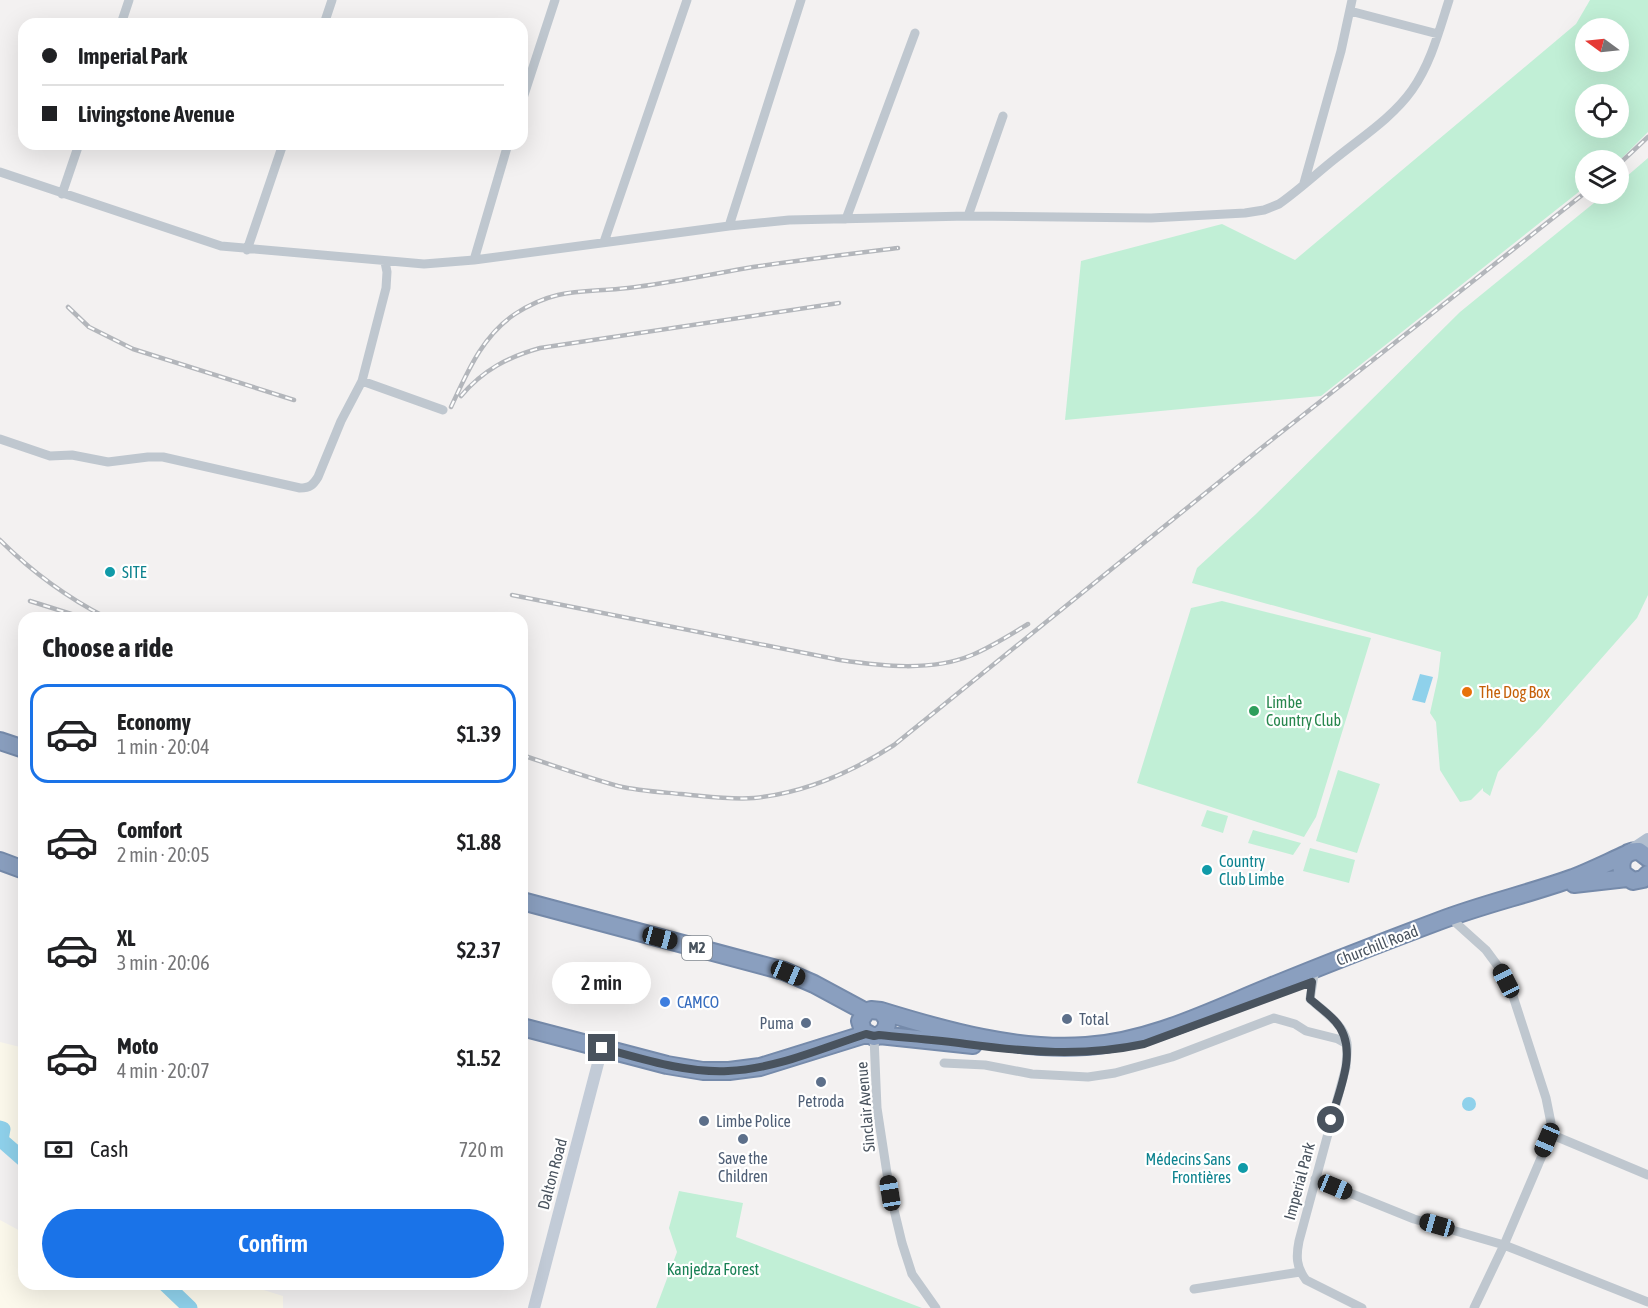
<!DOCTYPE html>
<html lang="en">
<head>
<meta charset="utf-8">
<style>
	body { margin:0; font-family:"Asap Condensed",sans-serif; background:#f2f2f2; color:#202124; height:100vh; display:flex; flex-direction:column; font-size:22px; white-space:nowrap }
	* { box-sizing:border-box; margin:0 }
	p { font-size:20px; color:#757577 }
	.icon { flex:none; width:33px; height:33px; fill:none; stroke:currentColor; stroke-width:2; stroke-linecap:round; stroke-linejoin:round }
	.map { position:relative; flex:1; overflow:hidden }
	.panel { position:absolute; left:18px; top:612px; width:510px; height:678px; display:flex; flex-direction:column; background:#fff; border-radius:18px; box-shadow:0 6px 24px #0002 }
	.panel>* { flex:none }
	.hud { position:absolute; left:18px; top:18px; width:510px; height:132px; border-radius:18px; box-shadow:0 6px 24px #0002; display:grid; align-content:center; height:132px; padding:0 24px; background:#fff }
	.needle { width:39px; rotate:285deg }
	.fabs { position:absolute; left:1575px; top:18px; display:grid; gap:12px }
	.fabs a { display:grid; place-items:center; width:54px; height:54px; border-radius:50%; background:#fff; box-shadow:0 6px 24px #0002; font-size:30px }
	.end { position:absolute; width:27px; height:27px; margin:-14px; border:8px solid #49535e; background:#fff; box-shadow:0 0 0 3px #fff }
	.from { border-radius:50% }
	.bubble { position:absolute; height:42px; border-radius:21px; background:#fff; box-shadow:0 6px 24px #0002; font-size:20px; font-weight:600; line-height:42px; text-align:center }
	.car { position:absolute; width:18px; height:36px; margin:-18px -9px; border-radius:8px; box-shadow:0 0 4px 2px #0007; background:linear-gradient(#222 24%,#8ab4d8 0 40%,#222 0 76%,#8ab4d8 0 86%,#222 0) }
	.hud b { display:flex; align-items:center; gap:21px; height:57px; font-size:22px }
	.hud b+b { border-top:2px solid #e0e0e0 }
	.hud i { width:15px; height:15px; background:#202124 }
	ul { padding:0; list-style:none }
	li { display:flex; align-items:center; gap:18px; height:99px; margin:0 12px 9px; padding:0 12px; border:3px solid transparent; border-radius:18px }
	li div { flex:1 }
	li b { display:block; font-size:22px }
	li em { font-style:normal; font-weight:600 }
	li.on { border-color:#1a73e8 }
	li>.icon { width:54px; height:54px; stroke-width:1.5 }
	h2 { padding:0 24px; font-size:27px; line-height:72px }
	.pay { display:flex; align-items:center; gap:15px; height:66px; padding:0 24px; font-size:22px }
	.pay p { margin-inline-start:auto }
	.primary-button { display:flex; gap:12px; margin-top:auto; padding:12px 24px }
	.primary-button a { flex:1; height:69px; border-radius:36px; background:#1a73e8; color:#fff; font-size:24px; font-weight:600; line-height:69px; text-align:center }
	.map>svg:first-child { display:block }
</style>
</head>
<body>
<div class="map">
<svg width="1648" height="1308" viewBox="0 0 1648 1308">
	<rect width="100%" height="100%" fill="#f3f1f1"/>
	<path fill="#fcf9ec" d="M0,1042L24,1048V1163L0,1141Z
		M0,1220L24,1233V1284H244L283,1296V1308H0Z"/>
	<path fill="#c1efd6" fill-rule="evenodd" d="M1590,0H1648V132L1619,161L1586,160L1585,187L1321,396L1065,420L1081,261L1222,224L1295,260L1576,24ZM1586,28H1618V62H1586ZM1586,94H1618V128H1586Z
		M1648,158V595L1637,618L1540,728L1498,772L1490,796L1483,791V788L1471,800L1460,802L1440,770L1436,722L1430,713L1438,677L1441,652L1192,583L1197,568L1256,514L1460,312L1605,194H1618L1619,183Z
		M1222,601L1371,638L1316,817L1304,837L1137,783L1191,608Z
		M1338,770L1380,784L1357,853L1316,841Z
		M1207,810L1228,816L1223,833L1201,826Z
		M1253,830L1301,843L1293,855L1248,843Z
		M1310,848L1355,860L1349,883L1303,871Z
		M679,1191L743,1203L736,1237L922,1308H656L677,1252L669,1228Z"/>
	<path fill="#8fd1eb" d="M1420,674L1433,677L1425,703L1412,700Z
		M1462 1104a7 7 0 1 1 14 0a7 7 0 1 1-14 0Z"/>
	<g fill="none" stroke-linecap="round" stroke-linejoin="round">
		<path stroke="#8fd1eb" stroke-width="15" d="M0,1128L3,1129L1,1140L24,1160
			M165,1284L190,1308"/>
		<g stroke="#758aaa" stroke-width="20">
			<path id="highway" d="M0,741L24,749
				M1648,858L1639,851C1625,850 1618,861 1623,874L1633,881L1643,879L1648,874
				M0,861L24,870
				M1574,884L1627,878
				M522,901L784,971L814,984L866,1012L871,1010L881,1011L887,1019C888,1029 883,1035 874,1037L863,1031L860,1021L866,1012
				M881,1011C946,1031 1017,1051 1086,1046C1150,1042 1211,1011 1270,987C1326,964 1383,942 1439,921C1483,904 1529,894 1573,878C1591,871 1609,862 1627,854
				M522,1027L667,1065L703,1071H729L760,1067L866,1034
				M879,1035L973,1045"/>
		</g>
		<path stroke="#bfc7cf" stroke-width="9" d="M1350,11L1438,34
			M121,24L129,0
			M324,24L332,0
			M522,101L555,0
			M0,172L221,246L424,264L474,260L729,226L789,220L968,216L1151,218L1245,213L1264,210L1279,204C1299,190 1317,173 1336,158C1362,137 1393,117 1412,90C1431,63 1439,31 1449,0
			M1304,183L1341,51L1352,0
			M62,194L79,144
			M968,216L1003,116
			M846,219L915,33
			M729,226L801,0
			M604,242L687,0
			M247,250L283,144
			M474,260L508,144
			M362,381L443,410
			M0,439L50,456L72,455L108,462L148,457H163L300,488C310,488 313,485 318,477L341,421L362,381L386,288L387,272L385,262
			M1453,915L1456,923L1486,950L1500,969L1512,993L1546,1098L1551,1123L1550,1137L1504,1245L1474,1308
			M1315,969L1310,999C1323,1011 1344,1024 1347,1043C1348,1051 1346,1059 1346,1067L1299,1241C1296,1256 1296,1267 1306,1280L1362,1308
			M874,1037L877,1108L890,1193L902,1243L912,1274L936,1308
			M944,1063L985,1065L1032,1074L1088,1077L1115,1073L1172,1057L1274,1018L1295,1024L1306,1031L1338,1039L1347,1044
			M1550,1137L1555,1136L1648,1175
			M1315,1179L1414,1219L1504,1245L1648,1302
			M1194,1289L1300,1272"/>
		<path stroke="#c2cbd7" stroke-width="12" d="M534,1308L602,1048"/>
		<path stroke="#b1becf" stroke-width="14" d="M1630,852L1648,840"/>
		<use href="#highway" stroke="#8a9fbf" stroke-width="16"/>
		<g stroke="#b3b6bb" stroke-width="4.5">
			<path id="rail" d="M1618,165L1648,137
				M68,307L89,327L133,349L294,400
				M461,396C483,370 508,357 540,348L839,303
				M451,407C467,373 482,336 515,314C557,287 582,293 628,288C670,283 712,274 753,267C801,260 850,254 898,248
				M0,540C31,571 68,598 107,618
				M512,595L840,660C882,666 931,672 972,655C991,647 1010,635 1028,624
				M30,601L84,618
				M522,755C554,766 586,777 618,786C639,791 660,792 681,794C705,796 730,800 754,798C805,793 852,772 894,745L1255,453L1586,192"/>
		</g>
		<use href="#rail" stroke="#fff" stroke-width="2" stroke-dasharray="7" stroke-linecap="butt"/>
	</g>
	<g fill="none" stroke-linecap="round" stroke-linejoin="round">
		<path stroke="#49535e" stroke-width="8" d="M602,1048C643,1059 685,1073 728,1071C776,1069 822,1048 866,1034L874,1036L879,1035C908,1038 937,1040 966,1044C1026,1052 1084,1057 1144,1044L1312,982L1310,999C1318,1006 1328,1013 1335,1021C1360,1048 1339,1090 1331,1120"/>
	</g>
	<g fill="#0f9aa8" stroke="#fff" stroke-width="2">
		<circle cx="110" cy="572" r="6"/>
		<circle cx="1207" cy="870" r="6"/>
		<circle cx="1243" cy="1168" r="6"/>
	</g>
	<circle fill="#e8710a" stroke="#fff" stroke-width="2" cx="1467" cy="692" r="6"/>
	<circle fill="#2e9e5b" stroke="#fff" stroke-width="2" cx="1254" cy="711" r="6"/>
	<circle fill="#3f7fe0" stroke="#fff" stroke-width="2" cx="665" cy="1002" r="6"/>
	<g fill="#5c6f8a" stroke="#fff" stroke-width="2">
		<circle cx="1067" cy="1019" r="6"/>
		<circle cx="806" cy="1023" r="6"/>
		<circle cx="821" cy="1082" r="6"/>
		<circle cx="704" cy="1121" r="6"/>
		<circle cx="743" cy="1139" r="6"/>
	</g>
	<g text-anchor="middle" stroke-width="4.5" stroke-linejoin="round" paint-order="stroke">
		<rect fill="#fff" stroke="#80878e" stroke-width="1.5" x="682" y="936" width="30" height="24" rx="4.5"/>
		<g font-size="15" font-weight="bold" fill="#49535e">
			<text x="697" y="953">M2</text>
		</g>
		<g font-size="16" fill="#0d838f" stroke="#fff" text-anchor="start">
			<text x="122" y="578">SITE</text>
			<text x="1219" y="867">Country<tspan x="1219" dy="18">Club Limbe</tspan></text>
			<text x="1231" y="1165" text-anchor="end">Médecins Sans<tspan x="1231" dy="18">Frontières</tspan></text>
		</g>
		<g font-size="16" fill="#c56008" stroke="#fff" text-anchor="start">
			<text x="1479" y="698">The Dog Box</text>
		</g>
		<g font-size="16" fill="#27864d" stroke="#fff" text-anchor="start">
			<text x="1266" y="708">Limbe<tspan x="1266" dy="18">Country Club</tspan></text>
		</g>
		<g font-size="16" fill="#49535e" stroke="#fff">
			<text transform="translate(1377 945) rotate(-21)" y="6">Churchill Road</text>
			<text transform="translate(865 1107) rotate(-95)" y="6">Sinclair Avenue</text>
			<text transform="translate(552 1174) rotate(-75)" y="6">Dalton Road</text>
			<text transform="translate(1299 1181) rotate(-75)" y="6">Imperial Park</text>
		</g>
		<g font-size="16" fill="#366cbe" stroke="#fff" text-anchor="start">
			<text x="677" y="1008">CAMCO</text>
		</g>
		<g font-size="16" fill="#4e5e75" stroke="#fff" text-anchor="start">
			<text x="1079" y="1025">Total</text>
			<text x="794" y="1029" text-anchor="end">Puma</text>
			<text x="821" y="1107" text-anchor="middle">Petroda</text>
			<text x="716" y="1127">Limbe Police</text>
			<text x="743" y="1164" text-anchor="middle">Save the<tspan x="743" dy="18">Children</tspan></text>
		</g>
		<g font-size="16" fill="#198155" stroke="#fff">
			<text x="713" y="1275">Kanjedza Forest</text>
		</g>
	</g>
</svg>
<div class="fabs">
<a><svg class="needle" viewBox="-14 -14 28 28"><path d="M0-13l5 13h-10z" fill="#e53935"/><path d="M0 13l5-13h-10z" fill="#757577"/></svg></a>
<a><svg class="icon" aria-label="locate" viewBox="0 0 24 24"><circle cx="12" cy="12" r="6"/><path d="M12 2v4M12 18v4M2 12h4M18 12h4"/></svg></a>
<a><svg class="icon" aria-label="layers" viewBox="0 0 24 24"><path d="M12 4l9 5-9 5-9-5zM3 14l9 5 9-5"/></svg></a>
</div>
<i class="end from" style="left:1331px;top:1120px"></i>
<i class="end" style="left:602px;top:1048px"></i>
<div class="bubble" style="left:552px;top:962px;width:99px">2 min</div>
<i class="car" style="left:660px;top:938px;rotate:105deg"></i>
<i class="car" style="left:788px;top:973px;rotate:113deg"></i>
<i class="car" style="left:1506px;top:981px;rotate:333deg"></i>
<i class="car" style="left:1547px;top:1140px;rotate:203deg"></i>
<i class="car" style="left:1335px;top:1187px;rotate:112deg"></i>
<i class="car" style="left:890px;top:1193px;rotate:351deg"></i>
<i class="car" style="left:1437px;top:1225px;rotate:286deg"></i>
<div class="hud">
<b><i class="from"></i>Imperial Park</b>
<b><i></i>Livingstone Avenue</b>
</div>
<section class="panel">
<h2>Choose a ride</h2>
<ul>
<li class="on"><svg class="icon" aria-label="car" viewBox="0 0 24 24"><path d="M5 17H2v-5l4-1 3-4h7l3 4 3 1v5h-3M9 17h6M6 11h13"/><circle cx="7" cy="17" r="2"/><circle cx="17" cy="17" r="2"/></svg><div><b>Economy</b><p>1 min · 20:04</p></div><em>$1.39</em></li>
<li><svg class="icon" aria-label="car" viewBox="0 0 24 24"><path d="M5 17H2v-5l4-1 3-4h7l3 4 3 1v5h-3M9 17h6M6 11h13"/><circle cx="7" cy="17" r="2"/><circle cx="17" cy="17" r="2"/></svg><div><b>Comfort</b><p>2 min · 20:05</p></div><em>$1.88</em></li>
<li><svg class="icon" aria-label="car" viewBox="0 0 24 24"><path d="M5 17H2v-5l4-1 3-4h7l3 4 3 1v5h-3M9 17h6M6 11h13"/><circle cx="7" cy="17" r="2"/><circle cx="17" cy="17" r="2"/></svg><div><b>XL</b><p>3 min · 20:06</p></div><em>$2.37</em></li>
<li><svg class="icon" aria-label="car" viewBox="0 0 24 24"><path d="M5 17H2v-5l4-1 3-4h7l3 4 3 1v5h-3M9 17h6M6 11h13"/><circle cx="7" cy="17" r="2"/><circle cx="17" cy="17" r="2"/></svg><div><b>Moto</b><p>4 min · 20:07</p></div><em>$1.52</em></li>
</ul>
<div class="pay"><svg class="icon" aria-label="cash" viewBox="0 0 24 24"><path d="M3 7h18v10H3z"/><circle cx="12" cy="12" r="2"/></svg>Cash<p>720 m</p></div>
<div class="primary-button"><a>Confirm</a></div>
</section>
</div>
</body>
</html>
